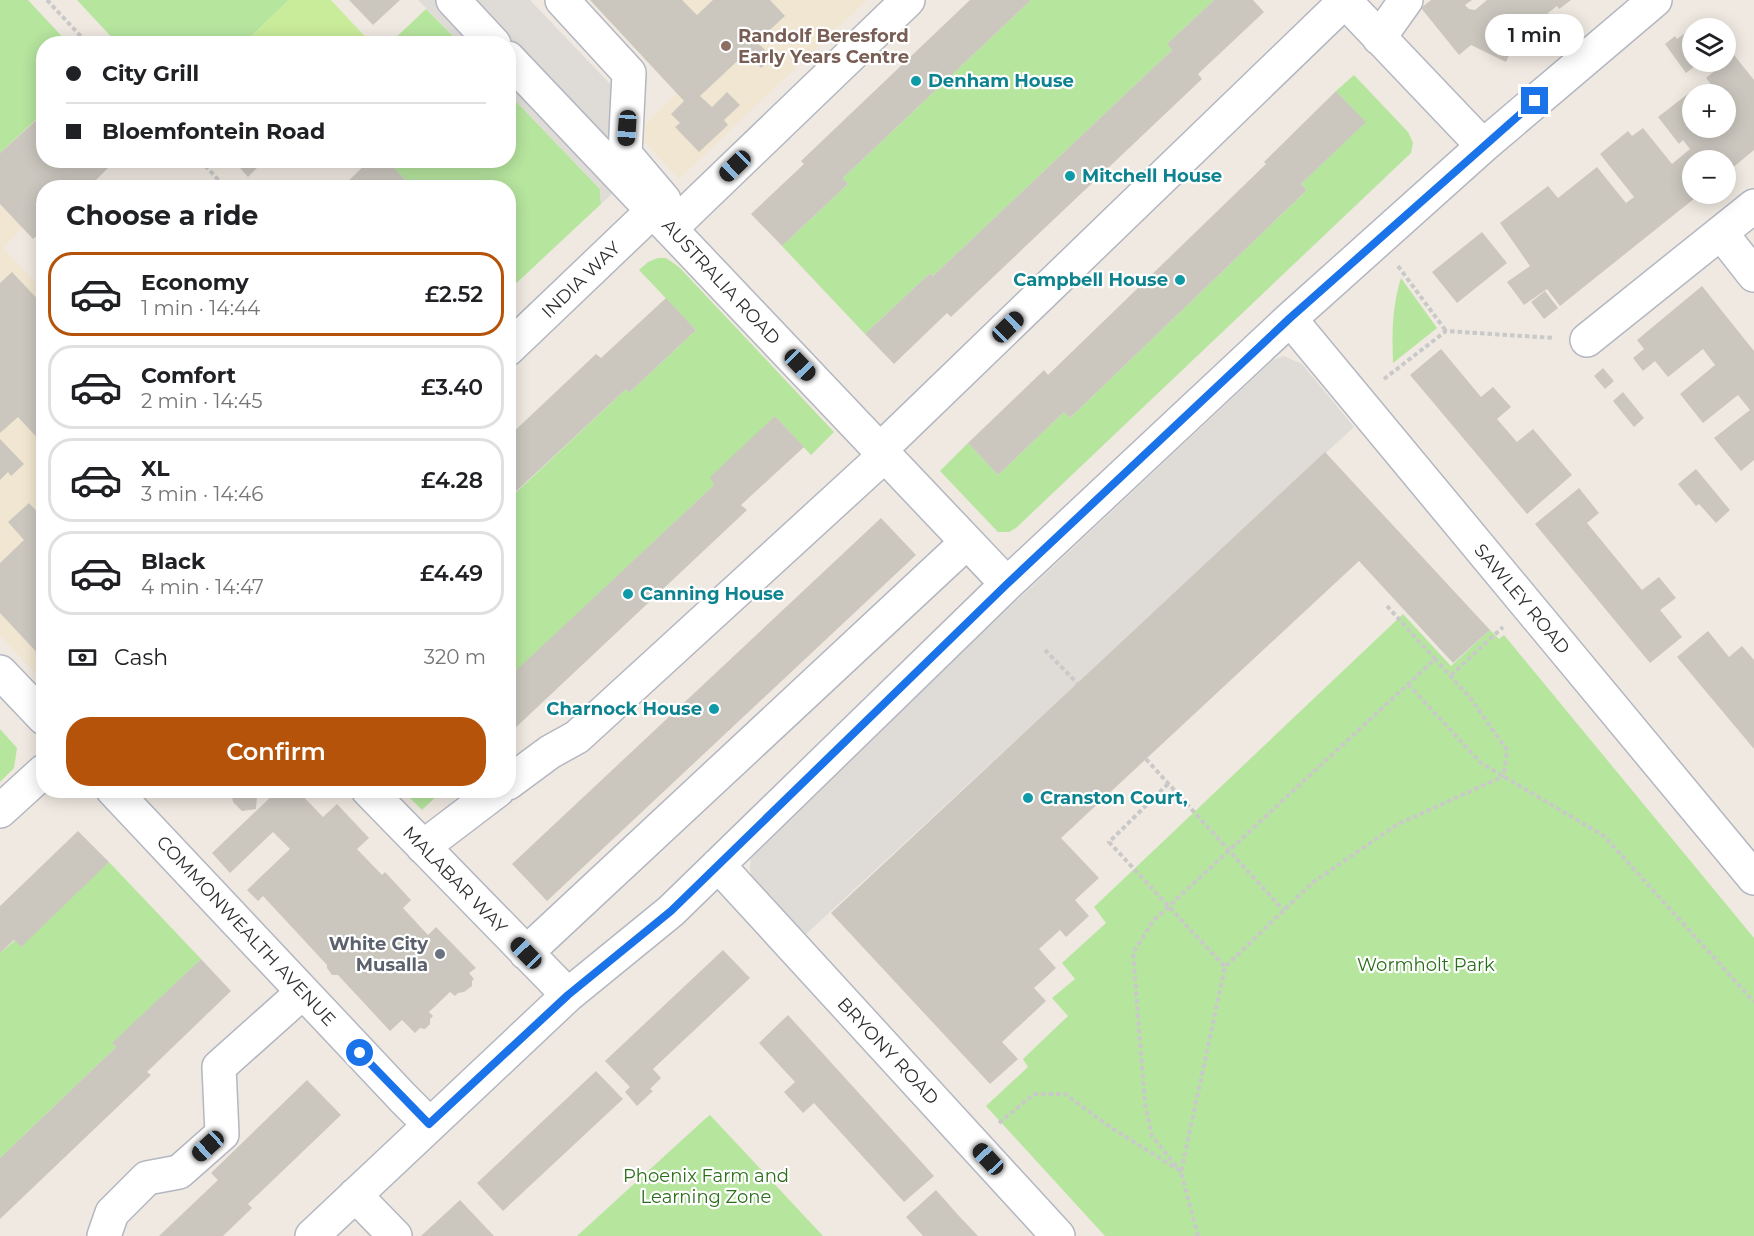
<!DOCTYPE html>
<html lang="en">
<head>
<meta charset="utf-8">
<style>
	body { margin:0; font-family:Montserrat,sans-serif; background:#f2f2f2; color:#202124; height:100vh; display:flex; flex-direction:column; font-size:22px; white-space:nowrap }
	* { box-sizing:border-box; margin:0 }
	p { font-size:20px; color:#757577 }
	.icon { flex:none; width:33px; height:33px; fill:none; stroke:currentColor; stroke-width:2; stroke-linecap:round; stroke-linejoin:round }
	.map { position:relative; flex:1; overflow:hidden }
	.details { position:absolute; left:36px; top:180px; width:480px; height:618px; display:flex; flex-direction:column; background:#fff; border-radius:24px; box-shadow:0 3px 15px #0003 }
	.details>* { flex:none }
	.hud { position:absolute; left:36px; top:36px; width:480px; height:132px; border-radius:24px; box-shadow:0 3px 15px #0003; display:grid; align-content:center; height:132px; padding:0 30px; background:#fff }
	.controls { position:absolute; left:1682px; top:18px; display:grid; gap:12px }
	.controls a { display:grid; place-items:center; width:54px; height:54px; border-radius:50%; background:#fff; box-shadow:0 3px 15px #0003; font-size:30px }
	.end { position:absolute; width:27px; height:27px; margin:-14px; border:8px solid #1a73e8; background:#fff; box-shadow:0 0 0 3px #fff }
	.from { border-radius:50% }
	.bubble { position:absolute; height:42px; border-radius:21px; background:#fff; box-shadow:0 3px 15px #0003; font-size:20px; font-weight:600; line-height:42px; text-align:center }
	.car { position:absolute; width:18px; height:36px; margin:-18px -9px; border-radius:8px; box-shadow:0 0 4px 2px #0007; background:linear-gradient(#222 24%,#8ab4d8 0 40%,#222 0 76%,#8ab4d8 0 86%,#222 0) }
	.hud b { display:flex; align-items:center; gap:21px; height:57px; font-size:22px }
	.hud b+b { border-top:2px solid #e0e0e0 }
	.hud i { width:15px; height:15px; background:#202124 }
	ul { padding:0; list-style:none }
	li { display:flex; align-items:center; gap:18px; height:84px; margin:0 12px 9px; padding:0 18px; border:3px solid #e0e0e0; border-radius:24px }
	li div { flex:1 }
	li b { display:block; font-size:22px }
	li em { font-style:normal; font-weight:600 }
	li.active { border-color:#b45309 }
	li>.icon { width:54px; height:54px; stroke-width:1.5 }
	h2 { padding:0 30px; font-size:27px; line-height:72px }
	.pay { display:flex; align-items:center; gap:15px; height:66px; padding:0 30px; font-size:22px }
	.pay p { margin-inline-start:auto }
	.primary-button { display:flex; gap:12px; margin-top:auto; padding:12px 30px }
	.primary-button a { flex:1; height:69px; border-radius:24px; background:#b45309; color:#fff; font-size:24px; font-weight:600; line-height:69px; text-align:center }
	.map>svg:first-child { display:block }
</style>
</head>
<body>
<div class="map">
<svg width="1754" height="1236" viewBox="0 0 1754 1236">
	<rect width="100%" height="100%" fill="#efe9e1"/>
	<path fill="#f0e6d1" d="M590,0H867L679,179L636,133L677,93Z
		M0,204L23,227L3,248L43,291V681L0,636Z"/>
	<path fill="#b6e59e" d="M0,0H28L68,43L44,44L43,113L0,153Z
		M77,0H289L244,43L118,44Z
		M1031,0H1214L1167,44L1172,50L933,276L930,273L865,334L782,246L848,184L843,178Z
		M426,9L460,43L389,44Z
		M1354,75L1408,132L1413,143L1411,153L1016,528L1009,532H998L940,471L968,443L998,475L1064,412L1070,418L1307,190L1301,184L1365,122L1336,91Z
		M509,94L600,189L601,204L509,290L508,188L413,187L387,161L508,160Z
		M658,258H666L679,267L834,432L811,455L775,416L714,485L509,678V499L626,389L629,393L696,330L639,270L648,262Z
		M1401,278L1437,328L1393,363C1392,333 1392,307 1401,278Z
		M1403,614L1451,666L1490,630L1499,639L1504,635L1754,938V1236H1105L986,1106L1028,1067L1023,1059L1068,1016L1052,998L1075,979L1062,963L1106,923L1094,907Z
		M0,729L17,748L14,768L0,782Z
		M403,791H442L422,810Z
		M109,862L201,959L113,1043L116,1047L0,1158V953Z
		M710,1115L823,1236H577L705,1119Z"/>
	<path fill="#c9ec9a" d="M289,0H331L371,43H244Z"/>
	<path fill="#dfdcd8" d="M418,0H530L613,87L618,123L651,158L601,204L600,189L509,94L508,44L460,43Z
		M1284,356L1302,364L1354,427L804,936L754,881L751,876L750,869L751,855L761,841L1273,360Z"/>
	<path fill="#cbc7bf" d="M349,0H400L373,25Z
		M590,0H682L697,15L713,0H770L785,16L757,42L773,58L761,68L747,52L700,96L712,107L727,92L740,105L724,120L728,125L699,152L675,127L680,123L671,114L684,101Z
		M970,0H1031L843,178L848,184L782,246L751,214L804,164L801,161Z
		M1214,0H1253L1264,12L1198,74L1202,79L951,317L947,313L894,364L865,334L930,273L933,276L1172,50L1167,44Z
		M1431,0H1472L1465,5L1469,9L1475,10L1487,0H1571L1559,9L1557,6L1548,13L1550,16L1508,49L1510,53L1506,62L1471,45L1459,55L1421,8Z
		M1703,19L1710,28H1692V62H1700L1686,73L1665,44L1675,36L1677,39Z
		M1734,55L1754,80V150L1725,174V160H1692V194H1700L1560,306L1547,289L1524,305L1507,282L1530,266L1500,223L1548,186L1558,198L1597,167L1626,203L1634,197L1600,154L1628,131L1632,136L1643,128L1672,164L1690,149L1683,140L1679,144L1658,117L1689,93L1692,96V128H1717L1718,129L1725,128V124L1735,116L1725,103V94H1719L1706,78Z
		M1336,91L1366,122L1301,184L1307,190L1070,418L1064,412L998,475L968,443L1044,370L1048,375L1266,164L1264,162Z
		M44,113V160H116L88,188H44V229L33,239L0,204V153Z
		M233,160H265L248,177Z
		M370,160H387L413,188H341Z
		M1482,232L1507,263L1457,303L1432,272Z
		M12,272L44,306V445L18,417L0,433V283Z
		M1702,286L1754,351V460L1741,471L1714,438L1750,410L1738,395L1703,423L1680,394L1715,365L1703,349L1668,377L1655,361L1643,371L1633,358L1644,349L1637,340Z
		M1545,291L1558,308L1544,319L1531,302Z
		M666,298L696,330L629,393L626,389L508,499V437L596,354L601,358Z
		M1441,349L1481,397L1493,387L1511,407L1497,419L1517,442L1533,429L1572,475L1527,514L1410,375Z
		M1603,368L1614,381L1605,389L1594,376Z
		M1623,392L1644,418L1634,427L1613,401Z
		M775,416L804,447L741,505L747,510L512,731L508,727V678L714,485L710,477Z
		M0,439L24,464L11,476L8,472L0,480Z
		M1325,452L1490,630L1453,663L1359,561L1061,838L1099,878L1075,900L1089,916L1066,937L1060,930L1039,949L1056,968L1034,988L1046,1001L1002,1042L1018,1059L990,1084L831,913Z
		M1696,469L1730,510L1716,523L1699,504L1696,506L1678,484Z
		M1579,488L1599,513L1587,523L1642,590L1659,577L1676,598L1660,610L1682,637L1650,663L1535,524Z
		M29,503L44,519V660L0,613V563L24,540L8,522Z
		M881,518L916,555L547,901L512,864Z
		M1708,631L1729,657L1742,646L1754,660V749L1677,657Z
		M231,790H252L257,797L256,809L242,811L233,802Z
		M278,790H297L323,817L337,804L369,838L357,849L382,875L385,872L411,900L403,908L428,935L436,927L476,968L469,973L474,979L472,981V986L464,992L458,993L455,996L450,992L429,1012L433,1016L430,1019V1024L425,1029L420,1028L415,1033L402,1020L390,1031L338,975H332L327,968V965L263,896L258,901L247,890L290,849L273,832L230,873L212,853Z
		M78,831L109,862L21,947L14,940L0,953V906Z
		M723,950L750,978L653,1069L661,1078L650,1089L653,1091L637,1106L625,1092L630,1087L605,1061Z
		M201,959L231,991L147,1072L151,1075L0,1219V1158L116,1047L112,1043Z
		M788,1015L934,1176L904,1202L814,1103L803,1113L784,1092L795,1082L759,1043Z
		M596,1071L623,1099L503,1211L477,1183Z
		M307,1080L341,1115L248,1204L252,1208L223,1236H159L218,1180L211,1173Z
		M936,1190L959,1216L978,1236H923L906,1217Z
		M460,1200L494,1236H421Z"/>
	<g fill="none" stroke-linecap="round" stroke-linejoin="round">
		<g stroke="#b4b7c1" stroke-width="36">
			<path id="minor" d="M453,0L494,44
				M1344,0L1483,146
				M1379,38L1406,0
				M508,58L1007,584
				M670,229L908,0
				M1721,233L1754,275
				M1290,319L1754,878
				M1587,340L1754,206
				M508,349L664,200L625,154L629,73L562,0
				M880,450L1345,1
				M0,672L44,718
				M508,783L550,752L577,737L885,455
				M113,790L403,1098L429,1124
				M368,790L568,995
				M0,811L44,771
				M423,847L498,790
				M718,865L1058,1236
				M526,953L967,542
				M355,1195L395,1236
				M104,1236L112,1213L147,1178L179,1172L222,1134L219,1067L303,992
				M312,1236L568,995L671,911L1007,584L1290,319L1483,146L1655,0"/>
		</g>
		<path stroke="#c9c9c9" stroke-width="4" stroke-dasharray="4.5 3" stroke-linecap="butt" d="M47,0L88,44
			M200,160L226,188
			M1398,266L1446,331
			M1384,379L1446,331L1554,338
			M1387,606L1435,659
			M1045,650L1077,683
			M1451,675L1503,627
			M1408,684L1481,763L1604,836L1754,1002
			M1146,759L1284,911
			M1168,784L1109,842L1225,967
			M999,1123L1034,1094H1065L1110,1127L1177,1169
			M1181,1172L1152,1136L1145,1104L1133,953L1153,921L1435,659L1471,699L1507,750L1504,776
			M1198,1236L1181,1172L1225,967L1312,883L1398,824L1504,776"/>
		<use href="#minor" stroke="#fff" stroke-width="33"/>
	</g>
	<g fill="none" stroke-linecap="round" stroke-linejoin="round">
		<path stroke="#1a73e8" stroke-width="8" d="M360,1053L429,1124L568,995L671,911L1007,584L1290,318L1535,101"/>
	</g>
	<circle fill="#8d6e63" stroke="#fff" stroke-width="2" cx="726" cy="46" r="6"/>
	<g fill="#0f9aa8" stroke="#fff" stroke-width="2">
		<circle cx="916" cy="81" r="6"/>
		<circle cx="1070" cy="176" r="6"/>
		<circle cx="1180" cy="280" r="6"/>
		<circle cx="628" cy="594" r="6"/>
		<circle cx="714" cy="709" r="6"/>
		<circle cx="1028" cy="798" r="6"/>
	</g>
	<circle fill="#6b7280" stroke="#fff" stroke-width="2" cx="440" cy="954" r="6"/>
	<g text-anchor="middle" stroke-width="4.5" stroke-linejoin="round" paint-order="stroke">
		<g font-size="18" font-weight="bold" fill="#785e54" stroke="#fff" text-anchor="start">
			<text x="738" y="42">Randolf Beresford<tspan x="738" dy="21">Early Years Centre</tspan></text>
		</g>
		<g font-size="18" font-weight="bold" fill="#0d838f" stroke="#fff" text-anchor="start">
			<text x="928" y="87">Denham House</text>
			<text x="1082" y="182">Mitchell House</text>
			<text x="1168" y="286" text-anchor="end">Campbell House</text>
			<text x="640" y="600">Canning House</text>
			<text x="702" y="715" text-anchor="end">Charnock House</text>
			<text x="1040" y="804">Cranston Court,</text>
		</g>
		<g font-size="18" fill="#2e2e2e" stroke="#fff">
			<text transform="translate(581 280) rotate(-44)" y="6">INDIA WAY</text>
			<text transform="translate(721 282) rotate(47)" y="6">AUSTRALIA ROAD</text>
			<text transform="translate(1522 599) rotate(50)" y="6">SAWLEY ROAD</text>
			<text transform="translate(455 880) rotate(46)" y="6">MALABAR WAY</text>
			<text transform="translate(246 931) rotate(47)" y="6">COMMONWEALTH AVENUE</text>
			<text transform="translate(888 1051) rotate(47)" y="6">BRYONY ROAD</text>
		</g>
		<g font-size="18" font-weight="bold" fill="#5b616d" stroke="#fff" text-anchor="end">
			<text x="428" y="950">White City<tspan x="428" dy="21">Musalla</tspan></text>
		</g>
		<g font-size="18" fill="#2c6e1b" stroke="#fff">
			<text x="1426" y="971">Wormholt Park</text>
			<text x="706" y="1182">Phoenix Farm and<tspan x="706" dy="21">Learning Zone</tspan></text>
		</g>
	</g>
</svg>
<div class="controls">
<a><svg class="icon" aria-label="layers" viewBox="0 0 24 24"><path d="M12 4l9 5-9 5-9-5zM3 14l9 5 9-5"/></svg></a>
<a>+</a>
<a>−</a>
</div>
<i class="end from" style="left:360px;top:1053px"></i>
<i class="end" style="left:1535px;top:101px"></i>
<div class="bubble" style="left:1485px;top:14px;width:99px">1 min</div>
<i class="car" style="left:627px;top:128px;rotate:184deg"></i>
<i class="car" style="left:735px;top:166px;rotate:226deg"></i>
<i class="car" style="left:1008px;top:327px;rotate:46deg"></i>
<i class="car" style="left:800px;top:365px;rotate:136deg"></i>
<i class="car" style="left:526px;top:953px;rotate:316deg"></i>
<i class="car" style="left:208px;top:1146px;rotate:228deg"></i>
<i class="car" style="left:988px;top:1159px;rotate:317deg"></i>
<div class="hud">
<b><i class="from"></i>City Grill</b>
<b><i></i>Bloemfontein Road</b>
</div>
<section class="details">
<h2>Choose a ride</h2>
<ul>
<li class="active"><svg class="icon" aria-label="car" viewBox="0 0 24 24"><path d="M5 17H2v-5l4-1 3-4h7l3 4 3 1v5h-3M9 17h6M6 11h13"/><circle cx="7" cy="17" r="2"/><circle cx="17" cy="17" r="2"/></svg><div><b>Economy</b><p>1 min · 14:44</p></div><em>£2.52</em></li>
<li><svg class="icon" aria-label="car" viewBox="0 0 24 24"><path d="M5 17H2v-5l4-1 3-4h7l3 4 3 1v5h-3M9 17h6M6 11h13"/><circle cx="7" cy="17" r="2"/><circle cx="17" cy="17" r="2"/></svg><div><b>Comfort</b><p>2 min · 14:45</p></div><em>£3.40</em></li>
<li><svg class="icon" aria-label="car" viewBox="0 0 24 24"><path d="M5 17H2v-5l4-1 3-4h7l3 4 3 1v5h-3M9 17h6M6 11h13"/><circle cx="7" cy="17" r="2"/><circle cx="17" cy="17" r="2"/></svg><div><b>XL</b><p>3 min · 14:46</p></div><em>£4.28</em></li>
<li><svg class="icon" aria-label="car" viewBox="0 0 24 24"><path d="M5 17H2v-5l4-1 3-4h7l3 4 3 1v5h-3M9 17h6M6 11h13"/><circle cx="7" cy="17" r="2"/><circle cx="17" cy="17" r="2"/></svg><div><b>Black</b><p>4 min · 14:47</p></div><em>£4.49</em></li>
</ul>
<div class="pay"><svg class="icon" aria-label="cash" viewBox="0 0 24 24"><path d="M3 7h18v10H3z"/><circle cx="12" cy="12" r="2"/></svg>Cash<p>320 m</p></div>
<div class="primary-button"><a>Confirm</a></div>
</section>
</div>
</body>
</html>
